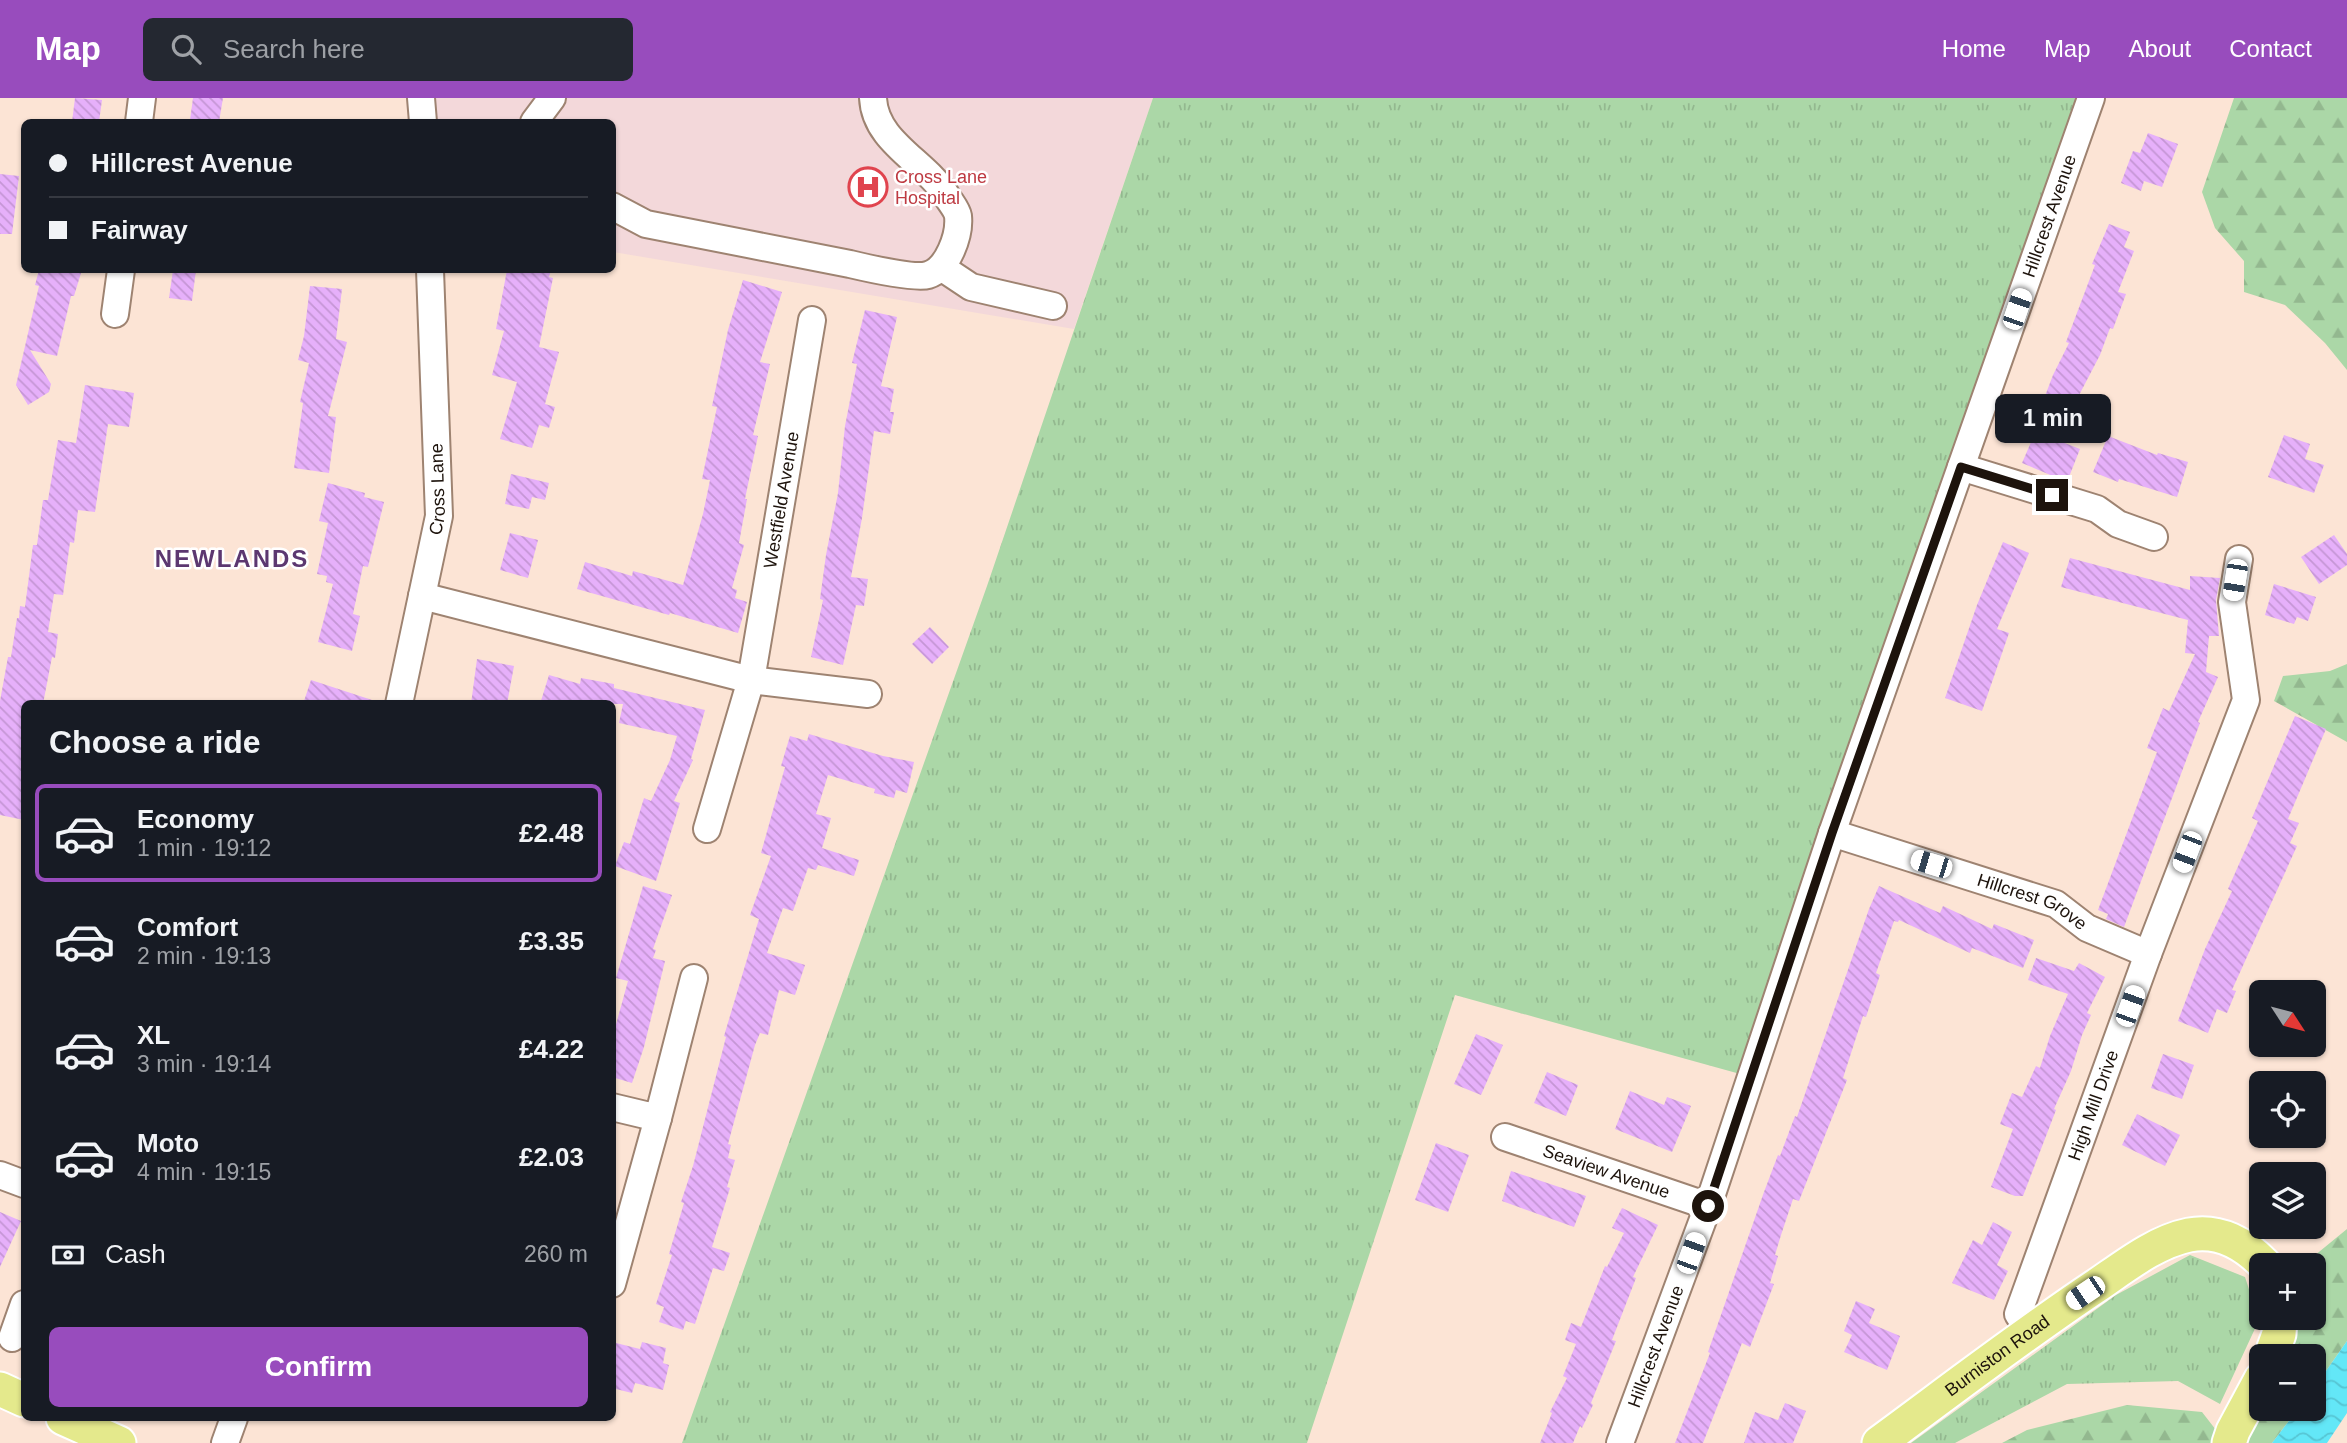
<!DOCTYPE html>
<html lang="en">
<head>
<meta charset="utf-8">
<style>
	body { margin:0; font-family:Arial,sans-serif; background:#242831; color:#f1f3f6; height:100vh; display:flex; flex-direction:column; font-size:26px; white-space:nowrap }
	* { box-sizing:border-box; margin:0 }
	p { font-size:23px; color:#9ea1a6 }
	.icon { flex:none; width:38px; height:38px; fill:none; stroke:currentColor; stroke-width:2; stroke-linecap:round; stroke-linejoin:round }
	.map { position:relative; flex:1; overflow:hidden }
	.drawer { position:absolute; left:21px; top:602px; width:595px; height:721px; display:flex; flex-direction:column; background:#171b24; border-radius:10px; box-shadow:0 2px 5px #0004 }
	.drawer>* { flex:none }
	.top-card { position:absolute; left:21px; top:21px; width:595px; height:154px; border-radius:10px; box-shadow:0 2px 5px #0004; display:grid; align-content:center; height:154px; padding:0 28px; background:#171b24 }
	.needle { width:46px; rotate:126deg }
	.tools { position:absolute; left:2249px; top:882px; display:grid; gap:14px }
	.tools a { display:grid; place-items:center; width:77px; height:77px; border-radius:10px; background:#171b24; box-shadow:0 2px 5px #0004; font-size:35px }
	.end { position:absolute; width:32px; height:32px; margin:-16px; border:9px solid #1d130c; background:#fff; box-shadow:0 0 0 4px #fff }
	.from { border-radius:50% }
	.bubble { position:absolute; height:49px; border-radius:10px; background:#171b24; box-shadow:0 2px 5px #0004; font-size:23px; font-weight:700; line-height:49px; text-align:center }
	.car { position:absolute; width:21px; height:42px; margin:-21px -10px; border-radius:9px; box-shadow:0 0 5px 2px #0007; background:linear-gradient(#fff 24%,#345 0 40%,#fff 0 76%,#345 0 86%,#fff 0) }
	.top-card b { display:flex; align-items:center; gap:24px; height:66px; font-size:26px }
	.top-card b+b { border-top:2px solid #363941 }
	.top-card i { width:18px; height:18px; background:#f1f3f6 }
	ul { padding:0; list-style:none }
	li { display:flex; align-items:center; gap:21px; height:98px; margin:0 14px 10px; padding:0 14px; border:4px solid transparent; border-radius:10px }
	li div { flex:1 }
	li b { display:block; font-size:26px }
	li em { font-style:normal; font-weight:700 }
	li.on { border-color:#984cbd }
	li>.icon { width:63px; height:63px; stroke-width:1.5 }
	h2 { padding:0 28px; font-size:32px; line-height:84px }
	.pay { display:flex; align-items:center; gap:18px; height:77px; padding:0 28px; font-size:26px }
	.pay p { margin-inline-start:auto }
	.action { display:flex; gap:14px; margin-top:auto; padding:14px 28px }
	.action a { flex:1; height:80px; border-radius:10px; background:#984cbd; color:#fff; font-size:28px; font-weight:700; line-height:80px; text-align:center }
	header { display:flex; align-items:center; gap:42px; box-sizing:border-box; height:98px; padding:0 35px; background:#984cbd; color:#fff }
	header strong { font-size:33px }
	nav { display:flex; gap:38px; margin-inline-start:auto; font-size:24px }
	.search { width:490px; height:63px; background:#242831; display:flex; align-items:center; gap:18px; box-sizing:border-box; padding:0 24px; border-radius:10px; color:#9ea1a6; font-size:26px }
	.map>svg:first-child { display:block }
</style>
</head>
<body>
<header>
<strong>Map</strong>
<div class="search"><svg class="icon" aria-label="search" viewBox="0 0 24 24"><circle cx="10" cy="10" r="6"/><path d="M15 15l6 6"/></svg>Search here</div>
<nav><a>Home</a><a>Map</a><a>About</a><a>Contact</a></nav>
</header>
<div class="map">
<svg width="2347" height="1345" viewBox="0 0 2347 1345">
	<defs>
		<pattern id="grass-tufts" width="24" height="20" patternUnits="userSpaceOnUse" patternTransform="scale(1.75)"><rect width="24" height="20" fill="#abd7a7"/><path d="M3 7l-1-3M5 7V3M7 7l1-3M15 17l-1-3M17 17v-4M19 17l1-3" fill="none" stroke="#93b88f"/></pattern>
		<pattern id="forest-firs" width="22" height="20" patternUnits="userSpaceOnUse" patternTransform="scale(1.75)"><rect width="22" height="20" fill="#abd7a7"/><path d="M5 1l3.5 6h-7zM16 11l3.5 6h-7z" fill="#93b88f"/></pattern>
		<pattern id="water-waves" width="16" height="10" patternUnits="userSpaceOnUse" patternTransform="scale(1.75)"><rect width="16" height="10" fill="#63e7f7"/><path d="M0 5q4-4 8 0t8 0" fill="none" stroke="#56c5d3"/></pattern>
		<pattern id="building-back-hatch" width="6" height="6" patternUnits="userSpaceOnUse" patternTransform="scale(1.75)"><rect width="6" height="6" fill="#e6b0fa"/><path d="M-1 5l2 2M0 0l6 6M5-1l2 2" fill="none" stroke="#c596d5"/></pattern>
	</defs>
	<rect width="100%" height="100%" fill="#fce4d5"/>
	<path fill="#f3d8da" d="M421,0H1153L1074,231L613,154L612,24H423Z"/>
	<path fill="url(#grass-tufts)" d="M1153,0H2091L1751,979L1455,897L1307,1345H682L987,488Z
		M2190,1157L2245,1179L2259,1222L2220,1306L2178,1283L2067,1286L1955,1345H1911L2116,1197Z"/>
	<path fill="url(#forest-firs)" d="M2234,0H2347V272L2325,245L2285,207L2244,194V163L2215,130L2202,94Z
		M2347,566V644L2274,603L2283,578L2330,573Z
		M2347,1131V1243L2314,1290V1258H2280L2286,1220H2314V1167H2303Z
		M2127,1307L2202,1314L2216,1332L2214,1345H2002L2027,1332Z
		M2261,1311H2298L2272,1345H2239Z"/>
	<path fill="url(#water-waves)" d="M2347,1243V1315L2327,1345H2272L2298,1311H2314V1290Z"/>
	<path fill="url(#building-back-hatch)" d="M75,0L102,2L99,24H72Z
		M193,0H223L219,24L190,22Z
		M2148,35L2178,46L2162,89L2144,83L2141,93L2121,85L2133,53L2140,55Z
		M0,76L19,78L12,136H0Z
		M2109,126L2130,134L2124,149L2134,153L2118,194L2126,196L2113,231L2110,230L2100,257L2076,303L2062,344L2080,351L2067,384L2022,365L2038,328L2034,327L2053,277L2069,245L2066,244L2095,167L2092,166Z
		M39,172H69L81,175L74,198H71L57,258L30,252L51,286L49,294L28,307L16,287L39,188L35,187Z
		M173,172H196L192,203L169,200Z
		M507,172H551L549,179L553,180L539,249L559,254L545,306L555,309L549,330L539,327L532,350L500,341L517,284L492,277L504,233L496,231Z
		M743,182L782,194L760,264L770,266L753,337L758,338L745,401H747L739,445L744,447L732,490L737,492L735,500L747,504L738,535L670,515L669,517L577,491L585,464L632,478L633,473L683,487L703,416L710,382L702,381L717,309L712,308L728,232Z
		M310,188L342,191L336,241L347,244L328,318L336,319L329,375L294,370L303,305L300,304L309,265L298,262L304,238Z
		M865,212L897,219L881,288L894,291L890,314H894L890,336L874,333L862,420L851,479L868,481L864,508L856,507L843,567L811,559L823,502L820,501L826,457L838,395L845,328L857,266L852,265Z
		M85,287L134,295L129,329L108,326L95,414L78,412L74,445L70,444L63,497L54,496L48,534L58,536L55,560L52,559L43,606H24V722L0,717V603L8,559H11L17,520H19L20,508L25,509L33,447H37L43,402H48L58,342L76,345Z
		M2284,337L2310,346L2305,361L2324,367L2314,395L2268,379Z
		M2108,338L2157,357L2158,355L2188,364L2177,399L2119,381L2118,384L2093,374Z
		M511,376L549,385L545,402L532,399L529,411L505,406Z
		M328,385L365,395L364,399L384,404L368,469L363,468L353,516L360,518L352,553L318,544L333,486L326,484L327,478L317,476L328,425L319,423Z
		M510,435L538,442L528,480L500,472Z
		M2334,437L2347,456V467L2319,486L2301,459Z
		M2003,444L2029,455L1997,531L2009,535L1982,613L1945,600L1977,507Z
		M2070,460L2190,492V478L2220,480L2216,502L2219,538H2209L2206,574L2218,579L2198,624L2200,625L2124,829L2106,821L2108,816L2098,812L2157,654L2147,650L2163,610L2169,613L2195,556L2185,555L2188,522L2061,489Z
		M2274,486L2316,499L2308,523L2297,519L2294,526L2265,517Z
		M930,529L949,549L932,566L912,546Z
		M477,561L514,568L507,606H471Z
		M549,577L580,586L581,580L614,586V590L705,612L691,661L693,662L674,703L680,705L656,783L615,768L624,744L630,746L644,700L651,703L670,662L677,638L619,625L623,606H540Z
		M311,582L372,602L371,606H303Z
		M2295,618L2326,631L2288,721L2299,725L2290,745L2297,748L2232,892L2236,893L2227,915L2217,911L2208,935L2178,923L2205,851L2232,793L2228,791L2258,723L2252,720Z
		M809,636L883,658L914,664L907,695L896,692L894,700L874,695L875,691L828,677L816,716L831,720L822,750L859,762L854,778L818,767L816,772L808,770L793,813L783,810L767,855L805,867L795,897L779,892L768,937L760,935L755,947L728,1046L731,1047L728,1060L735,1062L727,1089L730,1090L712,1149L730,1155L724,1173L713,1170L695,1226L686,1223L683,1232L659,1224L664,1209L656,1206L672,1157L669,1156L684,1105L681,1104L693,1068L726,939L724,938L759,821L750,817L771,758L761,755L785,669L781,668L790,638L807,643Z
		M643,788L672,797L653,851L656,852L653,860L665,863L644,949L632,985L612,979V941L628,883L616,880Z
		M1879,788L1940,815L1943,808L1992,831L1994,826L2034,842L2023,870L1972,850L1970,855L1899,822L1898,824L1894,823L1876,875L1880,877L1866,919L1863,918L1843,980L1847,982L1799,1103L1793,1101L1781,1137L1775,1157L1778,1158L1770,1185L1774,1186L1750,1249L1742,1245L1703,1345H1675L1710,1255L1708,1254L1764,1094L1778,1057L1780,1058L1795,1018L1797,1019L1869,811Z
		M2036,860L2074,873L2079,865L2105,879L2087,915L2091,917L2082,937L2071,973L2054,1011L2056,1012L2023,1098H2015L1991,1089L2013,1031L2000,1026L2012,995L2022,999L2036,968L2040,970L2050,938L2068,896L2028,882Z
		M1476,936L1503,947L1481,997L1454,986Z
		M2163,956L2194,967L2182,1001L2151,990Z
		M1547,974L1578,987L1566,1018L1534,1005Z
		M1630,993L1664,1007L1667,999L1691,1008L1672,1054L1615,1031Z
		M2137,1016L2180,1037L2165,1068L2122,1047Z
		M1436,1045L1469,1057L1448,1114L1415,1102Z
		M1511,1073L1586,1098L1574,1129L1502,1103Z
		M1622,1110L1658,1127L1633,1179L1636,1180L1612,1242L1616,1243L1591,1305L1593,1307L1582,1330L1580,1328L1573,1345H1540L1552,1315L1550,1314L1567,1280L1563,1278L1576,1246L1565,1242L1571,1225L1581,1229L1605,1168L1607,1169L1624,1135L1612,1130Z
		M0,1114L21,1123L0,1169Z
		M1993,1124L2012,1134L1997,1167L2008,1173L1994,1202L1952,1185L1973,1142L1982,1147Z
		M1856,1203L1875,1211L1869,1225L1900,1238L1887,1272L1844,1254L1852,1237L1844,1233Z
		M642,1244L666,1250L663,1265L669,1267L663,1292L635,1285L632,1295L612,1290V1260L616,1245L640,1251Z
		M1785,1305L1806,1313L1793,1345H1744L1755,1314L1778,1322Z"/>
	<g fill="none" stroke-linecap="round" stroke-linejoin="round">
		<g stroke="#9e8371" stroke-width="30">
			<g id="minor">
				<path d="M421,0L423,24"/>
				<path d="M139,24L142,0"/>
				<path d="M534,24L552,0"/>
				<path d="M612,108L646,126C714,139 782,153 850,166C867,170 914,181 928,177C948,171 960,137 958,118C957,112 951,105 948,100C927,64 875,45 873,0"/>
				<path d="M941,169L971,189L1053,208"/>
				<path d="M115,216L121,172"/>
				<path d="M1961,369L2097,411L2118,426L2154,439"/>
				<path d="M422,498L751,582L868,596"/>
				<path id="s1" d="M399,606L439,418L430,172"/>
				<path id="s2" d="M707,731L751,582L812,222"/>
				<path id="s3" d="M1832,735L2056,806L2087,830L2148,856"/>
				<path d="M612,1009L658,1020L694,880"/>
				<path id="s4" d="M1505,1039L1708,1108"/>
				<path d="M0,1077L24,1086"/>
				<path d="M612,1186L658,1020"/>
				<path id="s5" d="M2029,1233L2018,1216L2148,856L2246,602L2232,504L2239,461"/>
				<path d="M12,1240L24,1206"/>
				<path d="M225,1345L234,1320"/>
				<path id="s6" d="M1620,1345L1708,1108L1832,735L2091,0"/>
			</g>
		</g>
		<g stroke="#fff" stroke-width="37">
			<g id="major">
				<path d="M2271,1258L2279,1236L2280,1220"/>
				<path d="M0,1291L24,1302"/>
				<path d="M63,1320L119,1345"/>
				<path id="s7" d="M1879,1345C1951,1292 2021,1238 2096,1188C2124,1169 2155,1144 2189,1137C2219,1131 2245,1146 2265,1167"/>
				<path d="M2229,1345L2233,1333L2261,1281"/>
			</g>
		</g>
		<use href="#minor" stroke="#fff" stroke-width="26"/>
		<use href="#major" stroke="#e4e98c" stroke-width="33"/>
	</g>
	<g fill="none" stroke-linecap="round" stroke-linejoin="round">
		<path stroke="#1d130c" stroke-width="9" d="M1708,1108L1832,735L1961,369L2052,397"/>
	</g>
	<defs>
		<g id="hospital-ring" transform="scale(2.0125)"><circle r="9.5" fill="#fff" stroke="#e0444e" stroke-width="1.5"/><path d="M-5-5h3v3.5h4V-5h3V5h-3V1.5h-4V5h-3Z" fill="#e0444e"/></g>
	</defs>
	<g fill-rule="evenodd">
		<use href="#hospital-ring" x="868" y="89"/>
	</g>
	<g text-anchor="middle" stroke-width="5" stroke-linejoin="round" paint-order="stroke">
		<g font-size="18" fill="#be3a42" stroke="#fff" text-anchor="start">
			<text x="895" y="85">Cross Lane<tspan x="895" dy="21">Hospital</tspan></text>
		</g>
		<g font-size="18" fill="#1d130c" stroke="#fff">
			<text dy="6" stroke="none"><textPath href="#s6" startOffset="1300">Hillcrest Avenue</textPath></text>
			<text dy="6" stroke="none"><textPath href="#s1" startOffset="219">Cross Lane</textPath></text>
			<text dy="6" stroke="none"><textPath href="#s2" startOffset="338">Westfield Avenue</textPath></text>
			<text dy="6" stroke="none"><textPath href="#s3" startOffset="212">Hillcrest Grove</textPath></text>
			<text dy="6" stroke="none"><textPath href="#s5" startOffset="242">High Mill Drive</textPath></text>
			<text dy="6" stroke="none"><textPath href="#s4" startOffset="107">Seaview Avenue</textPath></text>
			<text dy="6" stroke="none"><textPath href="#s6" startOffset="103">Hillcrest Avenue</textPath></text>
			<text dy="6" stroke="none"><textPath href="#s7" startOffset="147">Burniston Road</textPath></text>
		</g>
		<g font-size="24" font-weight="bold" letter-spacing="2" fill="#5c3770" stroke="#fff">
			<text x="232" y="469">NEWLANDS</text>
		</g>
	</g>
</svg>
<div class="tools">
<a><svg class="needle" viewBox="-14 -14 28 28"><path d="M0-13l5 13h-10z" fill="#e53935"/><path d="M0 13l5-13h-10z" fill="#9ea1a6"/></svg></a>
<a><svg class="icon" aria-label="locate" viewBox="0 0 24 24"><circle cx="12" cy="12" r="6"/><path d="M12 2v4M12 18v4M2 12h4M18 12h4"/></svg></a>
<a><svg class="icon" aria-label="layers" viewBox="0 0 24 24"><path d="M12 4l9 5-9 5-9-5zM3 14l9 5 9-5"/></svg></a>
<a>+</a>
<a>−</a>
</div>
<i class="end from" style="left:1708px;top:1108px"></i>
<i class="end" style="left:2052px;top:397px"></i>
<div class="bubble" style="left:1995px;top:296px;width:116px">1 min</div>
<i class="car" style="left:2017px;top:211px;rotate:19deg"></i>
<i class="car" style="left:2235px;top:482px;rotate:189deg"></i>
<i class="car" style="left:2187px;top:754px;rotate:201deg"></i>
<i class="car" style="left:1931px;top:766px;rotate:287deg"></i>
<i class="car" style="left:2130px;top:908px;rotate:20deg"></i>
<i class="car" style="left:1691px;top:1155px;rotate:20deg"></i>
<i class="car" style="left:2085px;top:1195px;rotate:236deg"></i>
<div class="top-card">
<b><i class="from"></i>Hillcrest Avenue</b>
<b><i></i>Fairway</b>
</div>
<section class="drawer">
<h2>Choose a ride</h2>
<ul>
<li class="on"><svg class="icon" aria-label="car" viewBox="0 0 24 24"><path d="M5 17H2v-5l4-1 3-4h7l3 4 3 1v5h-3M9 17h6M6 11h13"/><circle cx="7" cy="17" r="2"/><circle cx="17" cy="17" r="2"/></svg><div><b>Economy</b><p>1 min · 19:12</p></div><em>£2.48</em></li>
<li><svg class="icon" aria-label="car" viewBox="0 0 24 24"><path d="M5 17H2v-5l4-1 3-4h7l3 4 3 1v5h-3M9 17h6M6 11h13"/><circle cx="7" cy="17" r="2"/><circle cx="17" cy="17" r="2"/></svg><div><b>Comfort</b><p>2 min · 19:13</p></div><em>£3.35</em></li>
<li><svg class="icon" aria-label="car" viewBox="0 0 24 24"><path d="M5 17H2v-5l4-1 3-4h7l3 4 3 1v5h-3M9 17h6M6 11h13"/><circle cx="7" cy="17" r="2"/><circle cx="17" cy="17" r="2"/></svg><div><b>XL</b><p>3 min · 19:14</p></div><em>£4.22</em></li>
<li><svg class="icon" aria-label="car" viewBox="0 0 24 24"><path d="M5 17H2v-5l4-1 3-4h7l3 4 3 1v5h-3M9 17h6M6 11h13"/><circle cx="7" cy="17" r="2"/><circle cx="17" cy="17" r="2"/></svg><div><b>Moto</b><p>4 min · 19:15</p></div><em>£2.03</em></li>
</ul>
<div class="pay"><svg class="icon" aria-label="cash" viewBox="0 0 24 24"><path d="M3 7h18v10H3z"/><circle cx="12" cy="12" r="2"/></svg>Cash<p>260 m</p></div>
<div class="action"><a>Confirm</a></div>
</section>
</div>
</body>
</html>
